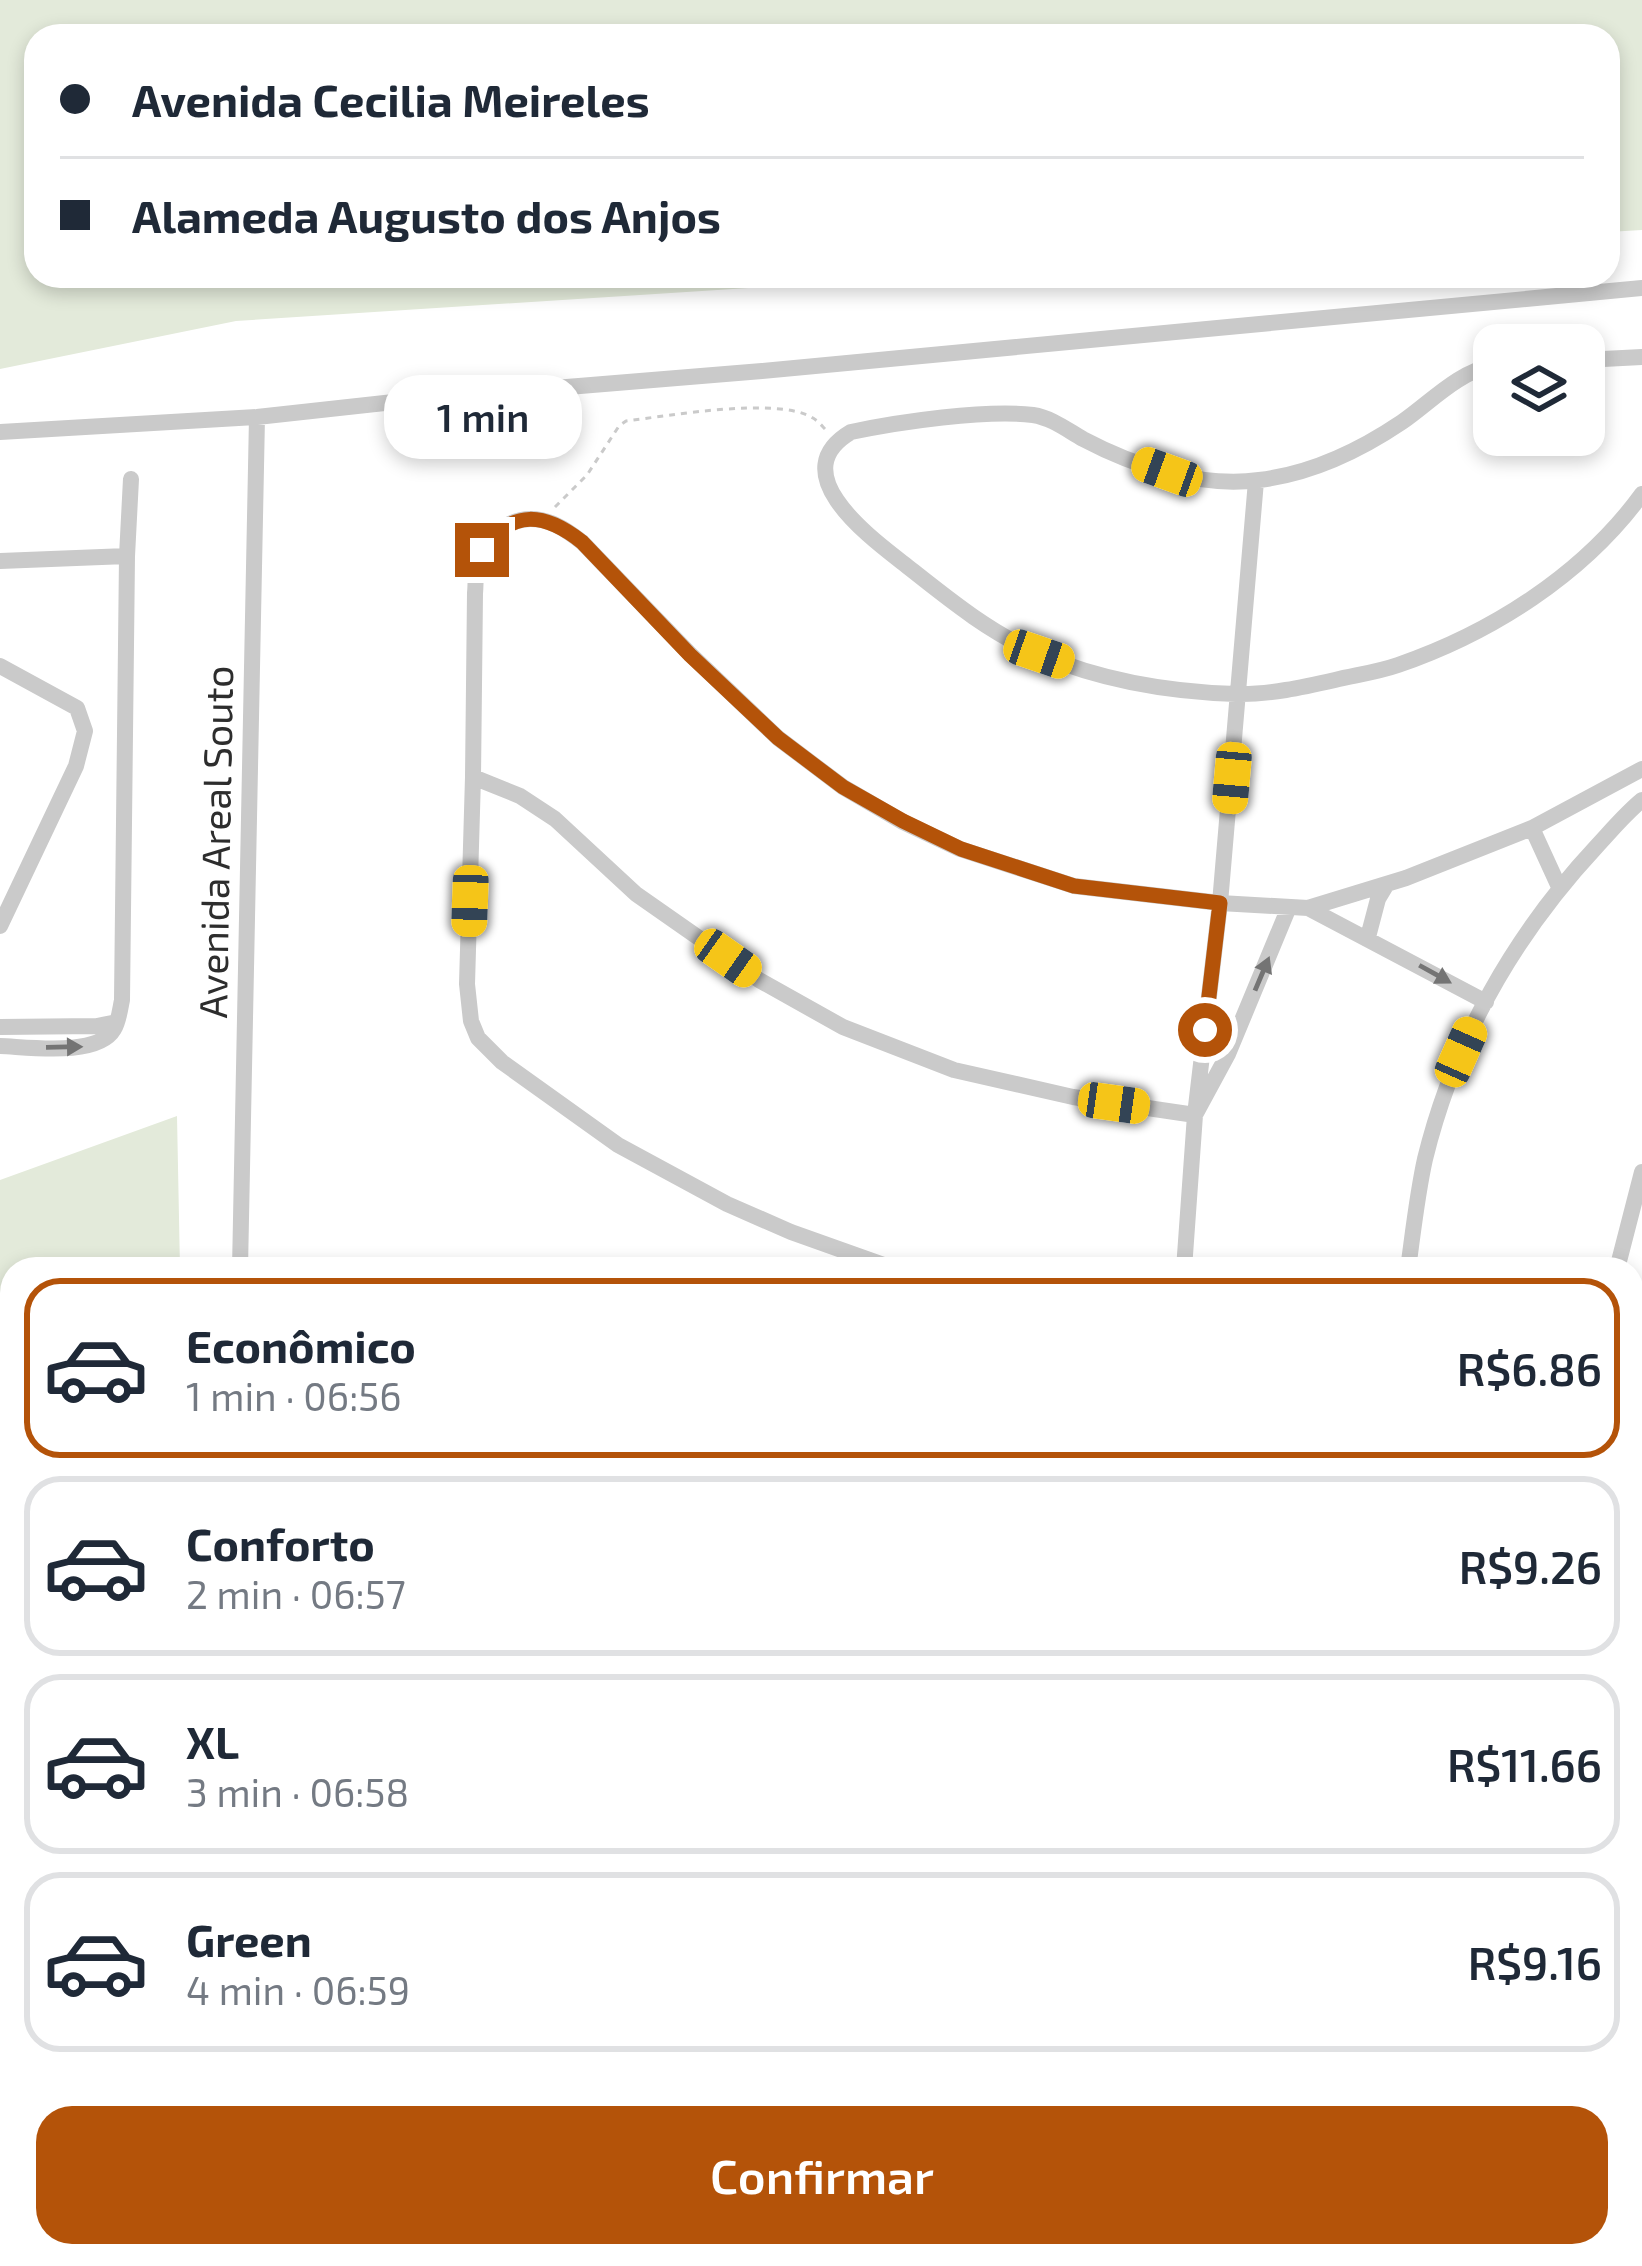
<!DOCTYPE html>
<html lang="pt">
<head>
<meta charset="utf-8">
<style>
	body { margin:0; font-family:"Exo 2",sans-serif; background:#f2f2f3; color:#1f2937; height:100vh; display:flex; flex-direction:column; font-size:45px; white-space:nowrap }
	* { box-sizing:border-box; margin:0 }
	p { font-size:39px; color:#747a83 }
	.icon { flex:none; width:66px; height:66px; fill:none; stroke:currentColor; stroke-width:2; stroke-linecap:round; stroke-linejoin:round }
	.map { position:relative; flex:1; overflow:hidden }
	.side { position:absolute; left:0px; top:1257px; width:1644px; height:1011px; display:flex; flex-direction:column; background:#fff; border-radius:36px 36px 0 0; box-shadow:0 6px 18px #0003 }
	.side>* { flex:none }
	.banner { position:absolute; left:24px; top:24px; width:1596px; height:264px; border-radius:36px; box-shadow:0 6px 18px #0003; display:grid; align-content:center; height:264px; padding:0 36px; background:#fff }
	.buttons { position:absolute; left:1473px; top:324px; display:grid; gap:24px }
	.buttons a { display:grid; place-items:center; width:132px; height:132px; border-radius:24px; background:#fff; box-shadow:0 6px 18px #0003; font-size:60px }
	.end { position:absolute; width:54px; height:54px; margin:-27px; border:15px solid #b45309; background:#fff; box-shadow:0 0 0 6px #fff }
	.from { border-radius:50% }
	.bubble { position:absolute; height:84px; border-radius:36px; background:#fff; box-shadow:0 6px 18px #0003; font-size:39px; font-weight:600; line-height:84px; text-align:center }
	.car { position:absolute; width:36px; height:72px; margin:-36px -18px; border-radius:15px; box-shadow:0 0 9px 3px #0007; background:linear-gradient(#f5c518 24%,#345 0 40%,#f5c518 0 76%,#345 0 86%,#f5c518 0) }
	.banner b { display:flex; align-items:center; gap:42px; height:114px; font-size:45px }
	.banner b+b { border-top:3px solid #e0e1e3 }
	.banner i { width:30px; height:30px; background:#1f2937 }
	ul { padding:21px 0 0; list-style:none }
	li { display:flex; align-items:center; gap:36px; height:180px; margin:0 24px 18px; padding:0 12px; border:6px solid #e0e1e3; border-radius:36px }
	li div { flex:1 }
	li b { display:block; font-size:45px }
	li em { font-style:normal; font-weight:600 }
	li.current { border-color:#b45309 }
	li>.icon { width:108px; height:108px; stroke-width:1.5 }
	.button { display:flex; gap:24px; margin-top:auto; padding:24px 36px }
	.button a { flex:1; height:138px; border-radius:36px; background:#b45309; color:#fff; font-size:48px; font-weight:600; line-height:138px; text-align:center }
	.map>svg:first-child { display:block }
</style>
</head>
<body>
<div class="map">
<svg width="1642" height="2266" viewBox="0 0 1642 2266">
	<rect width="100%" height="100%" fill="#fff"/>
	<path fill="#e3eada" d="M0,0H1642V230L1608,232V36H36V276H934L236,321L0,369Z
		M177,1116L180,1269H12V1514L0,1509V1180Z"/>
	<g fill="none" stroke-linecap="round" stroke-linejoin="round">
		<path stroke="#cacaca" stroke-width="3" stroke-dasharray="6 6" stroke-linecap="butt" d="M555,507L587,475L619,426L626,421C668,416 778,396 813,418C818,421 822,426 827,431"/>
		<path stroke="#cacaca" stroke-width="16" d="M1584,360L1642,357
			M1494,365C1458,372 1432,401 1402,422C1359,451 1310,474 1259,480C1200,488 1134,466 1083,439C1067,430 1052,418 1033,415C987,409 898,422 851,432C783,472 867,535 903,563C946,597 988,632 1039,654C1100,680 1170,692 1236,694C1268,695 1304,687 1335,680C1356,675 1378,672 1398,665C1491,633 1583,575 1642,494
			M0,432L257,417L421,399L762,371L1642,288
			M0,561L127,556
			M0,666L77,708L85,731L76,766L0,926
			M473,777L520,796L555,819L636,894L759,980L843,1027L954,1070L1073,1097L1195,1115L1228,1054L1289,907
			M1532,828L1559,887
			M1308,908L1486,1002
			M1368,937L1378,899L1387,884
			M0,1027L97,1026L117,1022
			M0,1046C29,1047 98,1057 114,1029C119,1021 120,1009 122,1000L127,556L131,479
			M240,1269L257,417
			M895,1269L791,1232L727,1204L618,1145L502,1062L478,1038L471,1021L467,984L473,777L475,593C476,584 475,573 477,564C483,536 512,514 541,520C557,523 570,533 582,542L690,654L778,738L843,787L903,822L960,849L1074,886L1220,903L1308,908L1406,878L1532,828L1642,769
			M1184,1269L1195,1115L1220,903L1256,481
			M1408,1269C1413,1233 1417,1195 1425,1159C1454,1041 1514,935 1597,846C1611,831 1625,814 1642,800
			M1617,1269L1642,1172
			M1632,1343H1642
			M1632,1518L1642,1548
			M0,1589L12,1595
			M0,1764L12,1792
			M1632,1918L1642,1928
			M0,2115H12
			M1632,2183L1642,2189
			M153,2256L158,2266
			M332,2256L338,2266
			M973,2256L975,2266
			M1101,2256L1102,2266
			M1147,2256V2266
			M1316,2256L1335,2266
			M641,2266L693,2256"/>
	</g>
	<defs><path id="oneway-solid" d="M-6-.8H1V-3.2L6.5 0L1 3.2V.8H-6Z" transform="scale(3)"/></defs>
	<g fill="#747474">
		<use href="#oneway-solid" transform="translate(1262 974) rotate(-67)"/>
		<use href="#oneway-solid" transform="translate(1435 974) rotate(29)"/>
		<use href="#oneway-solid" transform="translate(64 1047) rotate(-1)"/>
	</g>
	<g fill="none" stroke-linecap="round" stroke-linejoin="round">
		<path stroke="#b45309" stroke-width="15" d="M482,550C513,508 545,513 582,542L690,655L778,738L843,787L903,821L961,849L1074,886L1220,903L1205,1030"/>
	</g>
	<g text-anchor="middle" stroke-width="12" stroke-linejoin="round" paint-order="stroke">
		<g font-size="39" fill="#2d2d2d" stroke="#fff">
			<text transform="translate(216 842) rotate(-89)" y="14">Avenida Areal Souto</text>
		</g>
	</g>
</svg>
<div class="buttons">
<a><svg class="icon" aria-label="layers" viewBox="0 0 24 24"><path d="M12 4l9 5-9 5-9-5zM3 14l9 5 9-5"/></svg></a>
</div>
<i class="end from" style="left:1205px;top:1030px"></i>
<i class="end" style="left:482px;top:550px"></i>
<div class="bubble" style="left:384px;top:375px;width:198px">1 min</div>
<i class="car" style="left:1167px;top:472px;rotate:290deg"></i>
<i class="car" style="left:1039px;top:654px;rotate:109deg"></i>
<i class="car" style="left:1232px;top:778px;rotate:185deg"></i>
<i class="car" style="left:470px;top:901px;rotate:182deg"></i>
<i class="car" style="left:728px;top:958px;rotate:125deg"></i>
<i class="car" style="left:1461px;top:1052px;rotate:24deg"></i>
<i class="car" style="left:1114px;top:1103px;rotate:98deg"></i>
<div class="banner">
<b><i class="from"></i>Avenida Cecilia Meireles</b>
<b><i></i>Alameda Augusto dos Anjos</b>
</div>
<section class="side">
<ul>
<li class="current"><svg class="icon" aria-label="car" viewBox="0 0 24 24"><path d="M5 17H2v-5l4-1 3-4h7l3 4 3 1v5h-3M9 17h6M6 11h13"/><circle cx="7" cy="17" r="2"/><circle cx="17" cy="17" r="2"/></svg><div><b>Econômico</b><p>1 min · 06:56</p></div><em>R$6.86</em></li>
<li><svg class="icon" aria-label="car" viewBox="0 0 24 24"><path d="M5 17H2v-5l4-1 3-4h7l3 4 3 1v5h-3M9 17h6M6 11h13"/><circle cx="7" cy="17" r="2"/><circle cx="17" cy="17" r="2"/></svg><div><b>Conforto</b><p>2 min · 06:57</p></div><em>R$9.26</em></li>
<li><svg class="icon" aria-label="car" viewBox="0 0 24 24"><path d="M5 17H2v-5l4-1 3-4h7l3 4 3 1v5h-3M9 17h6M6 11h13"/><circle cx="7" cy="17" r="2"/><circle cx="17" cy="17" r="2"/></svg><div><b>XL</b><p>3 min · 06:58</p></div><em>R$11.66</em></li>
<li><svg class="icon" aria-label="car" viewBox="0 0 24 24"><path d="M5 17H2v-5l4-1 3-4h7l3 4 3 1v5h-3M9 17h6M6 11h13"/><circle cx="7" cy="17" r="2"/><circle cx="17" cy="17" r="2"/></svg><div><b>Green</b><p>4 min · 06:59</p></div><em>R$9.16</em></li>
</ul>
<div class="button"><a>Confirmar</a></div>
</section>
</div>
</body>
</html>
